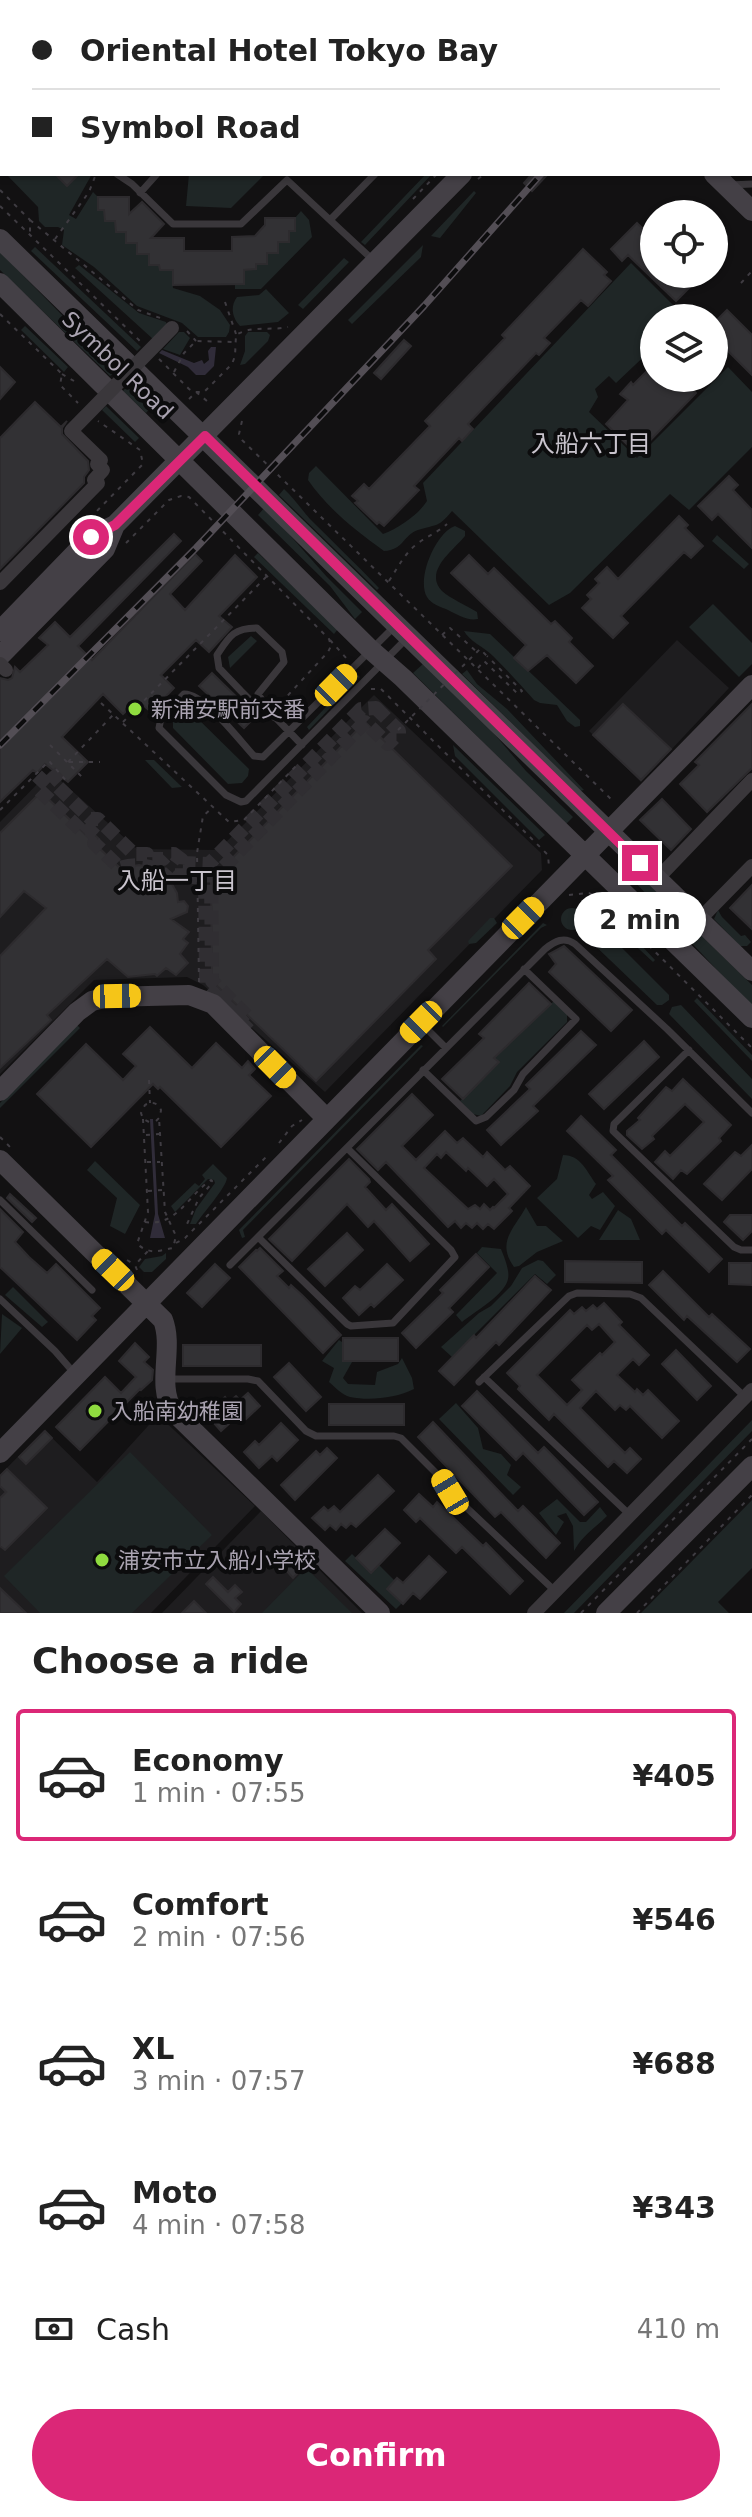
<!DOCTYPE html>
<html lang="en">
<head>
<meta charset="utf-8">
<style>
	body { margin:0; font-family:"DejaVu Sans","Noto Sans JP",sans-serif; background:#f6f6f6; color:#222; height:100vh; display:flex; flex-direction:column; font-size:30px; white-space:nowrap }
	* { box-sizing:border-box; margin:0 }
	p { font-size:26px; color:#767676 }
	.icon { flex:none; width:44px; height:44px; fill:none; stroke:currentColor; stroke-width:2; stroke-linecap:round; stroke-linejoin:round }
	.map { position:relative; height:1613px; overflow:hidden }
	.panel { display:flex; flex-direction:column; background:#fff; flex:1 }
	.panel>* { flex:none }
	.banner { position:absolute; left:0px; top:0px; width:752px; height:176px; box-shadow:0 2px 6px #0004; display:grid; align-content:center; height:176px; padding:0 32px; background:#fff }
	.fabs { position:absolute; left:640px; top:200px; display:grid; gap:16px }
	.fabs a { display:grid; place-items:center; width:88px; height:88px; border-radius:50%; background:#fff; box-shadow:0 2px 6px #0004; font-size:40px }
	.end { position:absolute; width:36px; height:36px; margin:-18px; border:10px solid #db2777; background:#fff; box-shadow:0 0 0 4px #fff }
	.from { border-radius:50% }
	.bubble { position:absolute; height:56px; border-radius:28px; background:#fff; box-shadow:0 2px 6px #0004; font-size:26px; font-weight:700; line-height:56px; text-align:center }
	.car { position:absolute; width:24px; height:48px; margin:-24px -12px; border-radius:10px; box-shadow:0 0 6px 2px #0007; background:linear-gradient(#f5c518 24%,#345 0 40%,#f5c518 0 76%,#345 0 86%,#f5c518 0) }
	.banner b { display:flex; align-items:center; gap:28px; height:76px; font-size:30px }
	.banner b+b { border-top:2px solid #e0e0e0 }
	.banner i { width:20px; height:20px; background:#222 }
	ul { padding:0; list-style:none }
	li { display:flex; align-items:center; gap:24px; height:132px; margin:0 16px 12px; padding:0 16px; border:4px solid transparent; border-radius:8px }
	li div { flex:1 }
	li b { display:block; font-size:30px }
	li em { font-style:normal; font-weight:700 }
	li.current { border-color:#db2777 }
	li>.icon { width:72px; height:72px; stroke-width:1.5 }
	h2 { padding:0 32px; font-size:36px; line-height:96px }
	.pay { display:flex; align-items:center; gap:20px; height:88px; padding:0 32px; font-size:30px }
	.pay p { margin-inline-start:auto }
	.cta { display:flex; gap:16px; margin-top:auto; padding:16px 32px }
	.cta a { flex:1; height:92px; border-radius:48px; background:#db2777; color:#fff; font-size:32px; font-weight:700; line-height:92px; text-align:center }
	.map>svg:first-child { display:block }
</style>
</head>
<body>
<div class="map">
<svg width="752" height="1613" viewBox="0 0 752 1613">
	<rect width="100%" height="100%" fill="#121112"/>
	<path fill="#1e1d1f" d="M677,640L729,688L641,782L589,731Z
		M374,695L541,853L542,870L325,1092L203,985L187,977L94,980L0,1074V822L50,771L137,849L218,850Z
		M158,1415L255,1506L151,1613H0V1475L44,1430L97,1482Z
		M261,1511L362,1613H162Z"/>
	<path fill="#1f2626" d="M6,174H55L67,186L79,174H92L69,215L76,219L93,192L98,197V210H104L105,221H115L116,232H126L149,254V265H159L160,270H172L173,288L200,296L220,310L230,325L229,332L226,337H198L182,323L137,306L94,267L62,245L64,230L58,227H45L39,221L38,207Z
		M189,174H265L231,208L186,206Z
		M426,174H432L365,245L361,242Z
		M474,191L476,193L440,238L431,236Z
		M301,211L309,220L312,237L261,289H235V284H244V270L256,269V264H267V253H278V242L289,241V231H295V218Z
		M423,245L421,257L352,324L348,320Z
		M35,247L141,347L137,351L31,251Z
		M0,252L117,371L110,376L0,270Z
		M344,258L349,262L303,309L298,305Z
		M631,263L673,305L660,318H654V347L616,383L609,376L595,389L598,397L589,412L637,458L728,367L752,392V447L689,510L670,494L570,593L549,605L452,511C438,528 437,524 418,530C403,535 404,550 384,551C355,530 329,510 308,480L309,473L316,466L383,534C399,528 418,515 427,501L423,483Z
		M79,265L139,313L166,322L167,326L154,340L75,268Z
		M266,289L289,313L278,322L240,326C232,318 230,306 237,297L259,295Z
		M25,326L68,367L64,372L21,330Z
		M179,332H184L190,338L180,355L163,349Z
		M248,332H267L270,335L268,341L245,364L240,365L245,351V336Z
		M129,384L152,406L146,413L123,391Z
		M106,406L139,438L135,442L102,410Z
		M284,489C294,498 301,509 310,519C333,542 356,564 379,588L377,590L279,495Z
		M265,507L327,577L362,612L355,619L330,586L258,515Z
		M455,526L465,531V536C454,550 423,571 442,591C451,599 466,605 477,612L478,619C467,621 458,615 448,610C441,607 431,604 427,597C416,579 436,532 455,526Z
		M717,535L749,564L744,569L712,541Z
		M258,553L338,629L334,634L254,557Z
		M713,604L752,643V664L739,677L689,627Z
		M464,631L490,634L580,720V726L575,727L567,721L557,705L540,703L534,700C521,685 507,670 493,656C484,647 469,641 464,631Z
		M251,636L257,641L230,668L228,657Z
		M424,663L490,729L526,771L573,817L566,824L413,673Z
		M467,670L477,684L507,709L584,790L580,791L462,674Z
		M357,674L360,677L309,730L307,727Z
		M183,709L191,712L249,769L248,776L242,783L228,784L173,728V722Z
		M453,745L545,835L539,840L455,756Z
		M145,760H154L182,787L172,788Z
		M627,862L752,985V1005C706,961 665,912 620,867Z
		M561 919a11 11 0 1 1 22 0a11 11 0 1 1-22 0Z
		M608,910L655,960L653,962L626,937L605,912Z
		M718,910L722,917L741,936L745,935L751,942L747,946H740L714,919Z
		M490,918H494L497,923L476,943L469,944L468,941Z
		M543,923L547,925L541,928L443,1027L442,1026Z
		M599,925L669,995V1000L662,1005H657L586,937L590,930Z
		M697,998L752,1055V1061L694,1001Z
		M554,1001L567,1014V1022L517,1072L510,1086L481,1116L473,1114L460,1101L498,1063L494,1058Z
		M681,1005L752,1079V1099L669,1014L672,1007Z
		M77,1025L80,1028L0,1108V1103Z
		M421,1045L423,1046L243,1230L245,1237L242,1238L239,1230Z
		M563,1155C581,1155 587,1172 596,1184L589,1195L592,1199L603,1192L615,1206L600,1230L591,1226L578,1238L537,1198L557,1179Z
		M95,1161L140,1205L125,1234L110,1226L117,1198L87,1170Z
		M213,1164L227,1178C226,1188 203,1213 196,1224H190L196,1209L215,1183L214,1180L208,1179L175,1212L171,1206L195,1183L199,1186L205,1179L202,1175Z
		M526,1207L537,1226H546L563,1241L537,1252L519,1266L514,1267C496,1242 514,1229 526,1207Z
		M618,1210L631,1219L640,1240H599Z
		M482,1247L501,1249C504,1257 510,1270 508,1279C505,1295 474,1312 462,1322L456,1315L497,1273L477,1253Z
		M166,1253V1259L152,1272H144L139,1267L145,1259L162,1256Z
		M538,1260L543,1261L556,1275L547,1284L535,1274L452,1357L441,1347L479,1313L491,1306L511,1286L522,1268Z
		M13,1287L48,1322L42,1327L5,1295Z
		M2,1314L22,1328L0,1354Z
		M339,1340L342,1342V1361L352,1362L343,1378L348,1384L375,1385L377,1372L398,1364L402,1358L412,1378L414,1389C396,1398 370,1401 350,1397C342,1395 335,1387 329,1382L334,1368L322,1361Z
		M456,1403L478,1428L483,1449L501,1454L511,1465L507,1475L521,1487L513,1495L439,1419Z
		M752,1420V1431L574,1613H564Z
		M130,1452L212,1535L132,1613H40L4,1576Z
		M557,1499L580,1522H586L600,1507L607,1516C595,1528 582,1536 574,1551L573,1526L566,1513L557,1516L564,1522L556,1535L539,1513Z
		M752,1500V1568L718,1602L729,1613H641Z
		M352,1554L371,1573L379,1565L395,1581L387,1589L402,1603L396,1609L345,1561Z
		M306,1568L352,1613H262Z"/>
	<path fill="#302c39" d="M211,347H216L214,366L205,375H196L188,367L159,353L162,350L194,363L202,360L204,364L209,360L208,351Z
		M150,1119H153L158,1214L165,1238H150L155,1214Z"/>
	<path fill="#323134" stroke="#2d2b2e" stroke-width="2" fill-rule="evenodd" d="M55,174H79L67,186Z
		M532,174H548L532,191L524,183Z
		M98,197H129V214L142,202L164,224L151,238H184V251H232V237L255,236L265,225V218H295V231H289V242H278V253H267V264H256V269L244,270V284L173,285V270H160L159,265H149V254H137V243H126V232H116L115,221H105L104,210H98Z
		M637,223L654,240V274H689L696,281L676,301L628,255L622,261L611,249Z
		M583,249L607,272L604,275L611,281L588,306L581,300L544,338L550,343L539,355L536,353L468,424L473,429L462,441L459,438L414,486L419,490L384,526L379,522L377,524L355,503L358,501L352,496L364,484L369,489L430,426L425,421L505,338L502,335Z
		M727,310L752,335V375L714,337V323Z
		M404,340L411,346L381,379L374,373Z
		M654,364V378H699L690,387L696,393L637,454L606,424L628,400L620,394L631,382L633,385Z
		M0,367L15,382L0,399Z
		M35,402L61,427L67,421L62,428V434L88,461L89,470L84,477V483L0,569V438Z
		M729,476L738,485L733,490L752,510V548L718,514L712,520L698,506Z
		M679,516L688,525L685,528L703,546L691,558L684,552L621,616L628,623L613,638L582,608L591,599L587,595L599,583L595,579L607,567L618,579Z
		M174,534L181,541L78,646L92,660L195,554L202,561L170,594L185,610L235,555L257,577L219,616L232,627L209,652L196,640L161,675L174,688L151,712L137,700L123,714L103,694L62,737L88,762L68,782L45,764L37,773L33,770L0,802V678L8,680L12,678L15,667L20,672L48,645L39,638L55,622L70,637Z
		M469,555L488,574L494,568L551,624L555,621L572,638L569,642L593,666L576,683L547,655L528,671L514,658L526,645L451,573Z
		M212,673L256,716L244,728L199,686Z
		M623,704L671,749L641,780L593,735Z
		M752,704V768L707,812L680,784L699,765L695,762Z
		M365,722L512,866L428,950L436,959L316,1081L212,981L211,880Z
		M41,792L85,834L89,830L99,839L94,843L120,868L139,865L150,867L168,877L177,893L178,902L184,901L188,906L187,912L171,919L189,932L183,939L188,943L180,954L188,963L176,975L166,968L157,976L155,974L128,977L107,959L47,1015L51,1020L0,1068V956L46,908L24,891L0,917V833Z
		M662,799L691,829L671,850L640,820Z
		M752,885V929L730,908Z
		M564,946L632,1010L611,1031L549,972L556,964L549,954Z
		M529,983L551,1004L494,1058L499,1062L463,1099L442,1079L484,1038L479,1034Z
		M150,1027L192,1068L216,1043L242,1068L248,1061L255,1069L249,1075L271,1096L221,1147L160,1087L158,1089L153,1084L91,1147L37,1094L86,1044L123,1080L136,1066L123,1054Z
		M581,1031L596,1045L533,1106L538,1111L501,1145L487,1130L530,1089L526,1085Z
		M644,1041L659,1057L604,1109L589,1094Z
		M683,1079L731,1125L719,1138L721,1141L687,1174L681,1170L673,1179L655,1162L665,1151L670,1156L704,1122L685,1104L652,1136L654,1139L642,1149L627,1135V1131L640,1120L638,1118L666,1087L672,1091Z
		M412,1094L433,1115L402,1146L416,1160L445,1131L457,1143L463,1138L483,1157L487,1152L505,1170L510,1166L530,1186L509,1208L512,1211L494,1229L488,1224L483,1229L477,1223L472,1228L466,1223L461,1228L455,1221L448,1227L386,1162L378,1170L357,1149ZM446,1152L466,1171L468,1168L487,1186L494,1179L508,1194L494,1208L493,1207L490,1210L484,1204L480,1209L475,1205L468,1209L424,1168L437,1154L441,1158Z
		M581,1116L616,1150L611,1155L682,1226L685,1223L722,1259L709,1272L666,1230L662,1234L608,1180L613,1176L567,1131Z
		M752,1145V1169L722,1200L704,1184L735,1152L741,1156Z
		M349,1159L369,1179L370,1182L365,1187L386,1210L392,1204L429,1244L410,1261L374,1221L368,1227L347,1204L292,1261L269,1239Z
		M10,1194L36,1218L32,1222L7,1198Z
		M0,1209L23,1232L15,1242L29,1257L47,1273L56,1264L100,1308L92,1316L96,1320L77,1340L0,1267Z
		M730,1215H752V1231L743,1240L724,1222Z
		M347,1233L363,1250L325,1286L308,1269Z
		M260,1248L283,1271L277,1276L289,1288L291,1285L303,1296L341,1335L323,1353L239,1267L256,1250L257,1251Z
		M476,1254L489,1267L449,1308L453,1312L416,1348L402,1333L443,1293L440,1290Z
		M565,1261L642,1262V1283L565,1282Z
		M729,1263H752V1285L729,1284Z
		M215,1264L230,1278L202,1307L187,1293Z
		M387,1264L403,1280L374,1307L371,1304L359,1315L343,1298L355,1286L360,1290Z
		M663,1271L709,1317L712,1314L750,1349L737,1362L687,1316L684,1320L649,1285Z
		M535,1276L551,1290L499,1345L496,1342L454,1385L439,1371L474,1335L476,1338Z
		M604,1303L622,1322L619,1325L649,1355L639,1365L633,1359L617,1375L635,1392L637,1389L643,1395L648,1390L679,1421L662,1438L630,1406L626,1410L620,1405L615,1410L596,1391L580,1408L625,1453L630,1448L641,1459L627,1473L614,1461L608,1467L554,1414L549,1420L518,1389L520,1386L507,1373L570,1310L574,1314L582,1307L586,1311L593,1305L597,1309ZM599,1324L615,1342L602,1355L600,1353L572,1380L582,1390L567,1405L537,1375L587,1325L592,1330Z
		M343,1338H398V1361H343Z
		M135,1343L149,1357L144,1362L153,1370L152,1380L141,1390L140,1389L80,1450L56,1427L105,1377L121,1393L136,1377L119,1361Z
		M183,1345H261V1366H183Z
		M676,1350L711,1386L697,1400L662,1364Z
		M289,1363L321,1397L306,1411L274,1377Z
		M477,1391L538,1453L544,1447L598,1502L584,1515L523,1453L516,1460L462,1406Z
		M248,1393L260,1406L246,1419L241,1413L221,1431L206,1414L225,1397L229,1402L236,1396L240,1400Z
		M329,1404H404V1425H329Z
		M433,1422L518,1511L523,1506L560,1543L546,1558L501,1512L495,1517L418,1437Z
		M281,1423L298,1440L277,1461L272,1456L259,1468L244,1452L255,1441L259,1445Z
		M45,1431L52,1438L26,1464L19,1457Z
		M327,1448L337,1458L295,1500L281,1485L316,1451L320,1455Z
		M7,1469L47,1508L5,1550L0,1546V1498L6,1492L0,1486V1476Z
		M378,1475L394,1491L356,1527L351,1523L346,1528L341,1524L336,1530L330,1525L325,1530L312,1518L324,1507L328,1511L334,1506L340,1512Z
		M419,1494L433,1507L437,1502L483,1546L486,1543L523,1581L510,1594L462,1547L456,1553L420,1518L416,1522L404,1510Z
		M385,1529L400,1543L371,1573L356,1558Z
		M429,1556L446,1572L420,1599L413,1593L403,1604L387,1589L397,1578L403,1583Z
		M296,1558L304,1566L293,1578L285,1569Z
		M213,1577L228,1592L235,1585L242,1592L235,1598L241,1604L234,1612L206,1584Z
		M0,1588L26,1613H0Z
		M194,1601L206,1613H182Z"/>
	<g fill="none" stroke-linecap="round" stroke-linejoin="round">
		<path stroke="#302e32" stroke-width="14" stroke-dasharray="14 7" stroke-linecap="butt" d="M376,708L399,731V738H394L388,744L365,722L211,880L212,981L250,1019L245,1024L206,986L205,877H178L182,873L183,863L209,864L361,709Z
			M50,772L61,784L58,787L91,819H98L134,854H147V859H163L168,854H174L182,860V873L172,884C161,865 138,862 120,868L94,843L99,839L89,830L85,834L36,787Z"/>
		<path stroke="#3f3c42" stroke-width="2" stroke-dasharray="4 6" stroke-linecap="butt" d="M478,179L484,174
			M0,190L30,220V234
			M413,199L437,174
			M0,206L140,341
			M30,220L138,310L163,319
			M55,239L89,192L96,174
			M741,283L752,271
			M225,302L236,334
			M0,314L62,374L60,385L78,403
			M187,331L196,341
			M159,359L189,389L194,392H204L232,364L235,356L236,335C253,325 270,331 288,327
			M174,372L184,353L196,341L235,342
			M62,374L74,381
			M189,399L196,392L207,401
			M242,421L239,434L242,440L613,801
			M90,518L143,464L140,450L98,421
			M126,543L169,500L181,496L189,497L329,639L331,646L328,652L279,705
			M389,581C398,567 405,553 418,543C428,536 438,532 447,524
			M442,635L450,628L477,652
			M330,640L347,659
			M478,668L484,661L518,694L522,691L487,656
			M371,689H381L548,855L549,867
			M101,703L229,822L244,820L297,765
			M123,722L267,576
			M50,745L84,779
			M68,762L113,715
			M69,762H100
			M0,810L49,761L69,784
			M569,895L589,893L606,903L752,1048
			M199,982L197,853L203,816L211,809
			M149,1080L150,1103
			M143,1119L148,1212L137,1244C151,1255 157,1251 173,1248L176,1236L165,1212L159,1118
			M149,1122L143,1119L141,1113L145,1105C152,1101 158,1103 161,1110L160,1117L155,1122
			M146,1135L159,1134
			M0,1137L10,1147
			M279,1143L292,1126L302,1120
			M147,1162H160
			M148,1191L162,1190
			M145,1222C177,1227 188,1195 211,1180L213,1182L199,1198L187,1224
			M176,1243L185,1238L269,1154
			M127,1260L135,1265
			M137,1270L135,1265L148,1251
			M581,1613L752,1439
			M637,1613L752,1495"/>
		<path stroke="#3a373b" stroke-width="7" d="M420,0L422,2
			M112,2L114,0
			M750,28L752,26
			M750,52H752
			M0,63L2,65
			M117,174L132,184L173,224H241L287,180L374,261
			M730,185L752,184
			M140,193L157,174
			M330,220L375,174
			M396,625L263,757L254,756C240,741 204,693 184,694L161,718L159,728L226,795L241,802L246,801L408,637
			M271,714L258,694L284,662L282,652L257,628C233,628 229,637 217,655L219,668L241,691L258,708L277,719L302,745
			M422,1024L446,1048
			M689,1050L614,1124L613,1131L734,1247L741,1250H752
			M423,1070L476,1121L486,1117L514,1090L523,1074L576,1019L524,969
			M0,1200L92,1290
			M258,1237L347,1324L351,1326L393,1323L455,1257L451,1250L347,1148
			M230,1265L545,949C555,941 564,936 575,944L667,1029L752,1113
			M0,1299L55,1351L75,1374
			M484,1377L630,1515
			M168,1379H248L258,1381L306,1431L316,1436H394L401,1438L441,1478L450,1492L555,1591
			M479,1382L569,1296L577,1293L630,1294L641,1298L745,1397"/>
		<path stroke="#3a373b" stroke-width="14" d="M749,2L751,0
			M657,879L752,780
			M699,920L752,866
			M534,1613L752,1390"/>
		<path stroke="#444046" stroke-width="20" d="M535,0L537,2
			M602,2L604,0
			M714,174L752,211
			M0,239L752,971
			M0,283L371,650L403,678L752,1018
			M0,631L91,537L115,525L462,174
			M0,656L105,549L115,525
			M0,1091L77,1012L92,1001L107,997L189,995L213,1004L326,1118
			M0,1160L163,1320C174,1348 156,1385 173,1411L380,1613
			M0,1453L752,685
			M606,1613L752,1466"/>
		<g stroke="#534e55" stroke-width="7">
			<path id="rail" d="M671,2L672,0
				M0,745L196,548L424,306L541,174"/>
		</g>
		<use href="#rail" stroke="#0c0c0d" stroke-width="4" stroke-dasharray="12" stroke-linecap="butt"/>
		<path stroke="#3f3c42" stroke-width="2" stroke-dasharray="4 6" stroke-linecap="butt" d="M398,730L480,649L487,656"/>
		<path stroke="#3a373b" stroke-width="14" d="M0,583L98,483L94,480L103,470L97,464L101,460L71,431L172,328
			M0,664L6,670"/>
	</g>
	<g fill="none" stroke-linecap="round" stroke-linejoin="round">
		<path stroke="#db2777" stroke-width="10" d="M91,537L115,525L205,436L640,863"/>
	</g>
	<g fill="#8fdb3f" stroke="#0c0c0d" stroke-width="3">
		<circle cx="135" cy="709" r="8"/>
		<circle cx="95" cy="1411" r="8"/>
		<circle cx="102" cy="1560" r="8"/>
	</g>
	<g text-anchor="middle" stroke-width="8" stroke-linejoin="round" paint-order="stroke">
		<g font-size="22" fill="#aaa3b1" stroke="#0c0c0d">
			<text transform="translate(118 365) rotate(44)" y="8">Symbol Road</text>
		</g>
		<g font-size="22" fill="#aaa3b1" stroke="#0c0c0d" text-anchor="start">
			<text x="151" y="717">新浦安駅前交番</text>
			<text x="111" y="1419">入船南幼稚園</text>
			<text x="118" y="1568">浦安市立入船小学校</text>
		</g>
		<g font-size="24" fill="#c9c4cd" stroke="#0c0c0d">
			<text x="591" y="452">入船六丁目</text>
			<text x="177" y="889">入船一丁目</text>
		</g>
	</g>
</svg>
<div class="fabs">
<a><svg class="icon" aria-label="locate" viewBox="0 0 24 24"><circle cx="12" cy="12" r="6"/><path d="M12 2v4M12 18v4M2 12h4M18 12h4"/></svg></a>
<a><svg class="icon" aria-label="layers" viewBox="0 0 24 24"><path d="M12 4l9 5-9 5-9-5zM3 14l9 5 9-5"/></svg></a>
</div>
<i class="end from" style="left:91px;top:537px"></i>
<i class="end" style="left:640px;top:863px"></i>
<div class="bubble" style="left:574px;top:892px;width:132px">2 min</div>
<i class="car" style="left:336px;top:685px;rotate:45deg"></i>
<i class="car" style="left:523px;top:918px;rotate:45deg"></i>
<i class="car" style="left:117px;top:996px;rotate:89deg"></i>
<i class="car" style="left:421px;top:1022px;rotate:225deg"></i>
<i class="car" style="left:275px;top:1067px;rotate:135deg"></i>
<i class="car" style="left:113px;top:1270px;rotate:314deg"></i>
<i class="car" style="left:450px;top:1492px;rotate:329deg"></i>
<div class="banner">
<b><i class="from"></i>Oriental Hotel Tokyo Bay</b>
<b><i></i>Symbol Road</b>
</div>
</div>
<section class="panel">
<h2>Choose a ride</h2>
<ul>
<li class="current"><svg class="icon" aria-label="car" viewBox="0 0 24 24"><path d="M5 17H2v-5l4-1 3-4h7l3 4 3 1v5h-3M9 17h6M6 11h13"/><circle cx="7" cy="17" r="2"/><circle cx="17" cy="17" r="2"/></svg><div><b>Economy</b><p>1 min · 07:55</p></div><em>¥405</em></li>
<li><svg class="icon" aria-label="car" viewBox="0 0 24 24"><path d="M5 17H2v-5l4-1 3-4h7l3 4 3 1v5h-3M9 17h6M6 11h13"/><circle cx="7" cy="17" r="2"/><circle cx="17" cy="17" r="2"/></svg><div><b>Comfort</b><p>2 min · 07:56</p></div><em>¥546</em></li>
<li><svg class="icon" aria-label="car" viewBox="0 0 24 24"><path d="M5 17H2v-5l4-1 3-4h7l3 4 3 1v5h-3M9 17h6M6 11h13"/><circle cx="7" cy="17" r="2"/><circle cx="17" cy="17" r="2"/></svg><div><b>XL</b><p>3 min · 07:57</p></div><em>¥688</em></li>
<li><svg class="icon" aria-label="car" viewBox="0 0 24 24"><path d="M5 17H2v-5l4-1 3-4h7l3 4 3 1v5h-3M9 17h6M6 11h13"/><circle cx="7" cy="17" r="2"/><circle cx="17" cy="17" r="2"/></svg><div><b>Moto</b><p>4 min · 07:58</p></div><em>¥343</em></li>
</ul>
<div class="pay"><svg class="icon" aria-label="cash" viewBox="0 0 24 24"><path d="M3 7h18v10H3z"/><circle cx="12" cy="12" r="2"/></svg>Cash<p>410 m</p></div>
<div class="cta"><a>Confirm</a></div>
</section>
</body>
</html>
